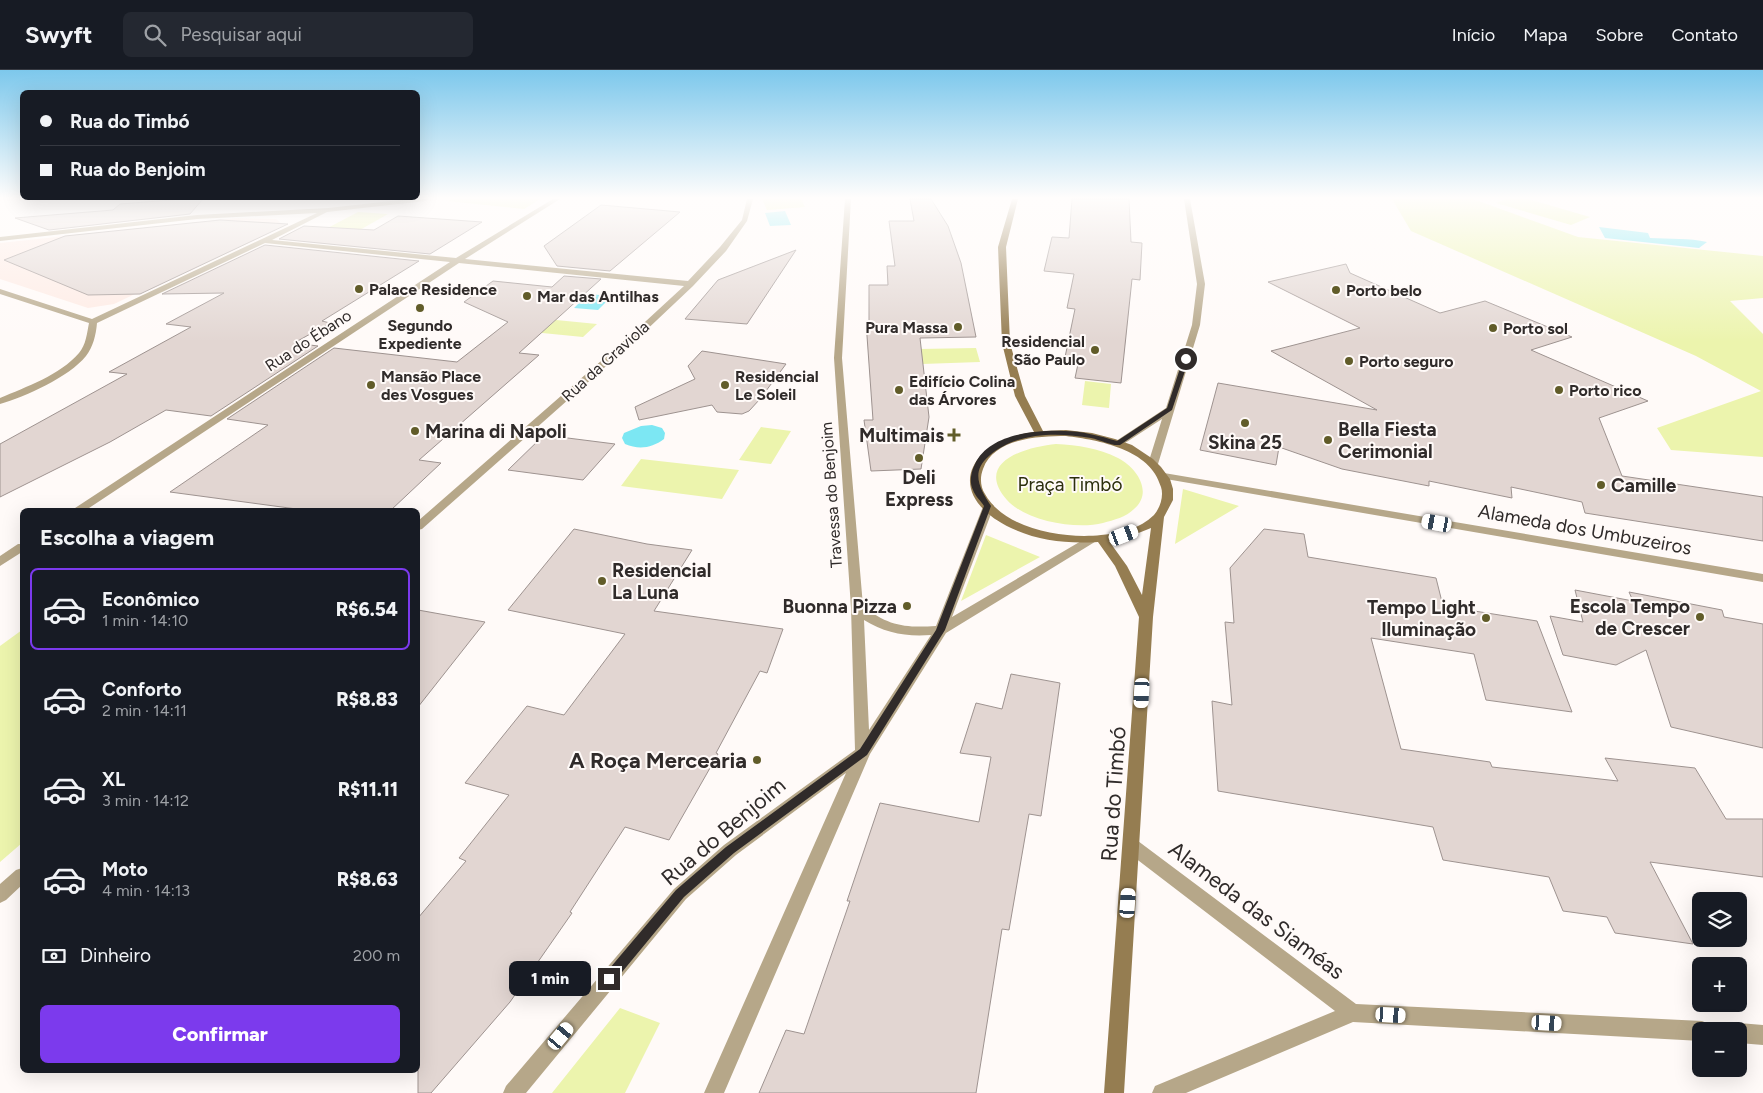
<!DOCTYPE html>
<html lang="pt">
<head>
<meta charset="utf-8">
<style>
	body { margin:0; font-family:Figtree,sans-serif; background:#242831; color:#f1f3f6; height:100vh; display:flex; flex-direction:column; font-size:19px; white-space:nowrap }
	* { box-sizing:border-box; margin:0 }
	p { font-size:16px; color:#9ea1a6 }
	.icon { flex:none; width:28px; height:28px; fill:none; stroke:currentColor; stroke-width:2; stroke-linecap:round; stroke-linejoin:round }
	.map { position:relative; flex:1; overflow:hidden }
	.sheet { position:absolute; left:20px; top:438px; width:400px; height:565px; display:flex; flex-direction:column; background:#171b24; border-radius:8px; box-shadow:0 5px 20px #0002 }
	.sheet>* { flex:none }
	.banner { position:absolute; left:20px; top:20px; width:400px; height:110px; border-radius:8px; box-shadow:0 5px 20px #0002; display:grid; align-content:center; height:110px; padding:0 20px; background:#171b24 }
	.fabs { position:absolute; left:1692px; top:822px; display:grid; gap:10px }
	.fabs a { display:grid; place-items:center; width:55px; height:55px; border-radius:8px; background:#171b24; box-shadow:0 5px 20px #0002; font-size:25px }
	.end { position:absolute; width:22px; height:22px; margin:-11px; border:6px solid #302b2a; background:#fff; box-shadow:0 0 0 2px #fff }
	.from { border-radius:50% }
	.bubble { position:absolute; height:35px; border-radius:8px; background:#171b24; box-shadow:0 5px 20px #0002; font-size:16px; font-weight:800; line-height:35px; text-align:center }
	.car { position:absolute; width:15px; height:30px; margin:-15px -8px; border-radius:6px; box-shadow:0 0 4px 1px #0007; background:linear-gradient(#fff 24%,#345 0 40%,#fff 0 76%,#345 0 86%,#fff 0) }
	.banner b { display:flex; align-items:center; gap:18px; height:48px; font-size:19px }
	.banner b+b { border-top:1px solid #363941 }
	.banner i { width:12px; height:12px; background:#f1f3f6 }
	ul { padding:0; list-style:none }
	li { display:flex; align-items:center; gap:15px; height:82px; margin:0 10px 8px; padding:0 10px; border:2px solid transparent; border-radius:8px }
	li div { flex:1 }
	li b { display:block; font-size:19px }
	li em { font-style:normal; font-weight:800 }
	li.current { border-color:#7c3aed }
	li>.icon { width:45px; height:45px; stroke-width:1.5 }
	h2 { padding:0 20px; font-size:22px; line-height:60px }
	.pay { display:flex; align-items:center; gap:12px; height:55px; padding:0 20px; font-size:19px }
	.pay p { margin-inline-start:auto }
	.cta { display:flex; gap:10px; margin-top:auto; padding:10px 20px }
	.cta a { flex:1; height:58px; border-radius:8px; background:#7c3aed; color:#fff; font-size:20px; font-weight:800; line-height:58px; text-align:center }
	header { display:flex; align-items:center; gap:30px; box-sizing:border-box; height:70px; padding:0 25px; background:#171b24; border-bottom:1px solid #363941 }
	header strong { font-size:24px }
	nav { display:flex; gap:28px; margin-inline-start:auto; font-size:18px }
	.search { width:350px; height:45px; background:#242831; display:flex; align-items:center; gap:12px; box-sizing:border-box; padding:0 18px; border-radius:8px; color:#9ea1a6; font-size:19px }
	.map>svg:first-child { display:block }
</style>
</head>
<body>
<header>
<strong>Swyft</strong>
<div class="search"><svg class="icon" aria-label="search" viewBox="0 0 24 24"><circle cx="10" cy="10" r="6"/><path d="M15 15l6 6"/></svg>Pesquisar aqui</div>
<nav><a>Início</a><a>Mapa</a><a>Sobre</a><a>Contato</a></nav>
</header>
<div class="map">
<svg width="1763" height="1023" viewBox="0 0 1763 1023">
	<rect width="100%" height="100%" fill="#fffaf8"/>
	<path fill="#feeae3" d="M237,148L276,149L282,154L114,234L88,238L0,209V173Z"/>
	<path fill="#ecf4ad" d="M453,129H540L524,139L447,131Z
		M762,129H801L805,137L767,140Z
		M1392,129H1473L1578,167L1763,186V228L1730,231L1763,264V387L1671,380L1657,358L1761,321L1696,286L1411,161Z
		M1506,129H1528L1590,147L1571,155L1496,133Z
		M358,142L388,144L351,165L320,162Z
		M546,249L597,254L583,267L532,262Z
		M976,278L980,292L922,294L919,279Z
		M1085,311L1111,314L1109,338L1082,335Z
		M761,357L791,361L771,394L739,390Z
		M1056,374C1078,375 1098,378 1118,388C1136,397 1154,422 1134,439C1126,447 1114,450 1103,453C1076,460 1026,451 1007,430C973,391 1027,377 1056,374Z
		M641,389L739,400L722,429L621,416Z
		M1183,419L1239,436L1175,474Z
		M986,465L1040,487L961,531Z
		M22,560V773L0,792V576Z
		M620,938L660,953L625,1023H552Z"/>
	<path fill="#7ce7f3" d="M785,141L791,155L770,156L765,143Z
		M1599,157L1648,163L1650,168C1670,169 1689,168 1707,172L1699,178L1605,168Z
		M588,224L612,226L598,240L574,238Z
		M652,355L662,358L665,363L664,369C652,378 639,380 625,374L622,368L624,363L641,356Z"/>
	<path fill="#e2d6d2" stroke="#9e9390" d="M183,129H203L190,144L49,160L15,148L113,140L120,134Z
		M910,129H931L948,156L961,193L976,267L920,268L929,347L921,399L871,401L864,350H873L866,252H869V215H888L887,196H895L889,151H914Z
		M1072,129H1129L1131,172L1142,173L1140,210L1132,209L1121,313L1075,308L1078,294L1064,292L1075,239L1067,238L1074,204L1044,201L1052,167L1069,168Z
		M601,135L680,142L610,201L557,196L544,176Z
		M398,146L482,152L430,184L279,169L304,156L374,160Z
		M220,150L288,154L140,224L88,225L4,190L65,166Z
		M265,175L419,191L322,251L330,253L294,273L318,276L211,346L166,340L110,372L0,427V374L127,304L109,302L191,257L166,254L224,223L162,224Z
		M796,180L747,254L685,249L718,210Z
		M1346,194L1350,203L1440,243L1485,231L1572,267L1531,280L1648,331L1599,348L1622,406L1763,427V471L1585,443L1582,432L1511,417L1512,428L1429,411V416L1342,399L1279,377L1276,395L1200,380L1218,313L1377,340L1271,281L1360,258L1268,212Z
		M564,206L601,209L519,283L539,285L419,390L441,393L391,440H304L170,422L268,355L227,349L334,278L457,292L508,252L464,232L493,211L552,217Z
		M702,281L786,294L760,329L749,341L742,344L717,342L712,335L639,350L635,337L695,309L688,296Z
		M544,365L615,374L583,410L508,400Z
		M574,459L647,474L692,480L654,541L783,559L767,603L760,601L716,683L718,684L669,770L625,757L570,842L572,843L510,932L431,1023H418V848L466,791L459,788L509,725L465,713L527,636L564,645L625,564L508,540Z
		M1264,459L1304,464L1308,487L1436,508L1443,536L1537,551L1572,642L1486,630L1474,584L1371,568L1401,679L1490,692L1492,697L1618,711L1605,688L1695,698L1726,749H1763V807L1650,792L1693,874L1615,863L1607,847L1563,841L1549,807L1443,790L1433,757L1218,721L1212,631L1232,635L1225,552L1234,553L1230,498Z
		M1575,520L1633,531L1629,522L1722,540L1724,547L1763,554V678L1671,657L1646,580L1616,595L1563,585L1550,546L1583,552Z
		M418,540L485,552L418,637Z
		M1011,604L1060,613L1041,746L1029,744L1009,860L1002,859L976,1023H759L786,960L804,964L850,831H847L880,733L979,752L991,687L960,683L976,633L1002,639Z"/>
	<g fill="none" stroke-linecap="round" stroke-linejoin="round">
		<path fill="#b6a789" fill-rule="evenodd" d="M409,129H428L425,131L327,142L272,170L456,188L553,129H560L465,189L688,211L720,177L742,150L747,129H753L747,151L726,181L693,216L639,267L422,459L418,460V451L633,263L684,216L459,193L86,440H72L450,192L265,173L97,253C96,265 93,277 86,286C69,307 25,327 0,334V328C26,317 60,305 79,283C86,275 87,263 89,253L0,224V219L92,249L317,143L197,149L0,171V167L197,145L328,138Z
			M845,129H851L842,288L863,536C888,556 905,558 936,556L984,434H992L994,436L952,547L1088,467H1096L1098,470L946,563L870,684L724,1023H704L846,703L736,785L686,829L526,1023H503L506,1016L674,819L724,775L855,680L851,538L834,288ZM864,550C885,563 906,567 931,565L869,660Z
			M1184,129H1190L1205,214L1200,255L1158,394L1153,397L1148,394L1162,349L1122,375H1114L1113,373L1166,338L1192,255L1197,214Z
			M1164,403L1763,504V512L1160,408L1159,406L1160,404Z
			M18,474H22V482L0,496V486Z
			M1132,769L1138,771L1356,934L1702,951L1709,954L1712,961H1701V971L1353,952L1186,1023H1152L1155,1016L1335,941L1126,781L1124,776L1126,771Z
			M22,798V815L6,830L0,833V814L16,800Z
			M1739,953L1763,955V975L1739,973V961H1730L1732,956Z"/>
		<path fill="#957d51" fill-rule="evenodd" d="M1012,129H1018L1006,177L1010,273L1025,326L1043,361L1066,360L1092,363L1115,369L1132,375L1153,389L1161,397L1170,409L1173,419V430L1164,447L1153,547L1124,1023H1104L1139,547L1115,496L1098,472C1068,474 1038,471 1011,458C942,425 967,371 1034,362L1015,326L1002,273L998,177ZM1066,366C1098,370 1151,379 1161,417C1164,426 1160,438 1154,445C1140,459 1120,463 1101,465C1065,469 1005,460 985,424C980,416 980,407 983,399C994,368 1039,366 1066,366ZM1151,458L1142,525L1127,496L1109,471L1131,466Z"/>
	</g>
	<linearGradient id="sky" x2="0" y2="1"><stop stop-color="#7dc8ec"/><stop offset="0.47" stop-color="#fffdfc"/><stop offset="1" stop-color="#fffdfc" stop-opacity="0"/></linearGradient>
	<rect width="1763" height="272" fill="url(#sky)"/>
	<path fill="#302b2a" d="M1186,287L1189,289L1172,340L1120,375C1111,376 1101,370 1091,368C1057,362 1016,362 989,386C970,402 980,419 991,436L945,560L867,685L734,783L684,827L613,913L609,915L604,913L603,909L604,905L676,820L726,777L860,679L936,560L984,436C981,431 975,426 973,420C969,412 971,402 975,394C989,364 1035,360 1064,361C1082,361 1100,366 1117,371L1167,338L1183,289Z"/>
	<g fill="#615c29" stroke="#fffaf8" stroke-width="2">
		<circle cx="359" cy="219" r="5"/>
		<circle cx="1336" cy="220" r="5"/>
		<circle cx="527" cy="226" r="5"/>
		<circle cx="420" cy="238" r="5"/>
		<circle cx="958" cy="257" r="5"/>
		<circle cx="1493" cy="258" r="5"/>
		<circle cx="1095" cy="280" r="5"/>
		<circle cx="1349" cy="291" r="5"/>
		<circle cx="371" cy="315" r="5"/>
		<circle cx="725" cy="315" r="5"/>
		<circle cx="899" cy="320" r="5"/>
		<circle cx="1559" cy="320" r="5"/>
		<circle cx="1245" cy="353" r="5"/>
		<circle cx="415" cy="361" r="5"/>
		<path d="M951.5 357.5h5v5h5v5h-5v5h-5v-5h-5v-5h5z"/>
		<circle cx="1328" cy="370" r="5"/>
		<circle cx="919" cy="388" r="5"/>
		<circle cx="1601" cy="415" r="5"/>
		<circle cx="602" cy="511" r="5"/>
		<circle cx="907" cy="536" r="5"/>
		<circle cx="1700" cy="547" r="5"/>
		<circle cx="1486" cy="548" r="5"/>
		<circle cx="757" cy="690" r="5"/>
	</g>
	<g text-anchor="middle" stroke-width="4" stroke-linejoin="round" paint-order="stroke">
		<g font-size="16" font-weight="bold" fill="#302b2a" stroke="#fffaf8" text-anchor="start">
			<text x="369" y="225">Palace Residence</text>
			<text x="1346" y="226">Porto belo</text>
			<text x="537" y="232">Mar das Antilhas</text>
			<text x="420" y="261" text-anchor="middle">Segundo<tspan x="420" dy="18">Expediente</tspan></text>
			<text x="948" y="263" text-anchor="end">Pura Massa</text>
			<text x="1503" y="264">Porto sol</text>
			<text x="1085" y="277" text-anchor="end">Residencial<tspan x="1085" dy="18">São Paulo</tspan></text>
			<text x="1359" y="297">Porto seguro</text>
			<text x="381" y="312">Mansão Place<tspan x="381" dy="18">des Vosgues</tspan></text>
			<text x="735" y="312">Residencial<tspan x="735" dy="18">Le Soleil</tspan></text>
			<text x="909" y="317">Edifício Colina<tspan x="909" dy="18">das Árvores</tspan></text>
			<text x="1569" y="326">Porto rico</text>
		</g>
		<g font-size="16" fill="#302b2a" stroke="#fffaf8">
			<text transform="translate(308 270) rotate(-33)" y="6">Rua do Ébano</text>
			<text transform="translate(605 291) rotate(-42)" y="6">Rua da Graviola</text>
			<text transform="translate(831 425) rotate(-94)" y="6">Travessa do Benjoim</text>
		</g>
		<g font-size="19" font-weight="bold" fill="#302b2a" stroke="#fffaf8" text-anchor="start">
			<text x="1338" y="366">Bella Fiesta<tspan x="1338" dy="22">Cerimonial</tspan></text>
			<text x="425" y="368">Marina di Napoli</text>
			<text x="944" y="372" text-anchor="end">Multimais</text>
			<text x="1245" y="379" text-anchor="middle">Skina 25</text>
			<text x="919" y="414" text-anchor="middle">Deli<tspan x="919" dy="22">Express</tspan></text>
			<text x="1611" y="422">Camille</text>
			<text x="612" y="507">Residencial<tspan x="612" dy="22">La Luna</tspan></text>
			<text x="897" y="543" text-anchor="end">Buonna Pizza</text>
			<text x="1690" y="543" text-anchor="end">Escola Tempo<tspan x="1690" dy="22">de Crescer</tspan></text>
			<text x="1476" y="544" text-anchor="end">Tempo Light<tspan x="1476" dy="22">Iluminação</tspan></text>
		</g>
		<g font-size="19" fill="#2c2f0d" stroke="#fffaf8">
			<text x="1070" y="421">Praça Timbó</text>
		</g>
		<g font-size="19" fill="#302b2a" stroke="#fffaf8">
			<text transform="translate(1585 459) rotate(10)" y="7">Alameda dos Umbuzeiros</text>
		</g>
		<g font-size="22" font-weight="bold" fill="#302b2a" stroke="#fffaf8" text-anchor="end">
			<text x="747" y="698">A Roça Mercearia</text>
		</g>
		<g font-size="22" fill="#302b2a" stroke="#fffaf8">
			<text transform="translate(1113 724) rotate(-86)" y="8">Rua do Timbó</text>
			<text transform="translate(723 761) rotate(-40)" y="8">Rua do Benjoim</text>
			<text transform="translate(1257 840) rotate(37)" y="8">Alameda das Siaméas</text>
		</g>
	</g>
</svg>
<div class="fabs">
<a><svg class="icon" aria-label="layers" viewBox="0 0 24 24"><path d="M12 4l9 5-9 5-9-5zM3 14l9 5 9-5"/></svg></a>
<a>+</a>
<a>−</a>
</div>
<i class="end from" style="left:1186px;top:289px"></i>
<i class="end" style="left:609px;top:909px"></i>
<div class="bubble" style="left:509px;top:891px;width:82px">1 min</div>
<i class="car" style="left:1437px;top:453px;rotate:280deg"></i>
<i class="car" style="left:1124px;top:465px;rotate:69deg"></i>
<i class="car" style="left:1142px;top:623px;rotate:183deg"></i>
<i class="car" style="left:1128px;top:833px;rotate:4deg"></i>
<i class="car" style="left:1391px;top:945px;rotate:93deg"></i>
<i class="car" style="left:1547px;top:953px;rotate:93deg"></i>
<i class="car" style="left:561px;top:966px;rotate:40deg"></i>
<div class="banner">
<b><i class="from"></i>Rua do Timbó</b>
<b><i></i>Rua do Benjoim</b>
</div>
<section class="sheet">
<h2>Escolha a viagem</h2>
<ul>
<li class="current"><svg class="icon" aria-label="car" viewBox="0 0 24 24"><path d="M5 17H2v-5l4-1 3-4h7l3 4 3 1v5h-3M9 17h6M6 11h13"/><circle cx="7" cy="17" r="2"/><circle cx="17" cy="17" r="2"/></svg><div><b>Econômico</b><p>1 min · 14:10</p></div><em>R$6.54</em></li>
<li><svg class="icon" aria-label="car" viewBox="0 0 24 24"><path d="M5 17H2v-5l4-1 3-4h7l3 4 3 1v5h-3M9 17h6M6 11h13"/><circle cx="7" cy="17" r="2"/><circle cx="17" cy="17" r="2"/></svg><div><b>Conforto</b><p>2 min · 14:11</p></div><em>R$8.83</em></li>
<li><svg class="icon" aria-label="car" viewBox="0 0 24 24"><path d="M5 17H2v-5l4-1 3-4h7l3 4 3 1v5h-3M9 17h6M6 11h13"/><circle cx="7" cy="17" r="2"/><circle cx="17" cy="17" r="2"/></svg><div><b>XL</b><p>3 min · 14:12</p></div><em>R$11.11</em></li>
<li><svg class="icon" aria-label="car" viewBox="0 0 24 24"><path d="M5 17H2v-5l4-1 3-4h7l3 4 3 1v5h-3M9 17h6M6 11h13"/><circle cx="7" cy="17" r="2"/><circle cx="17" cy="17" r="2"/></svg><div><b>Moto</b><p>4 min · 14:13</p></div><em>R$8.63</em></li>
</ul>
<div class="pay"><svg class="icon" aria-label="cash" viewBox="0 0 24 24"><path d="M3 7h18v10H3z"/><circle cx="12" cy="12" r="2"/></svg>Dinheiro<p>200 m</p></div>
<div class="cta"><a>Confirmar</a></div>
</section>
</div>
</body>
</html>
